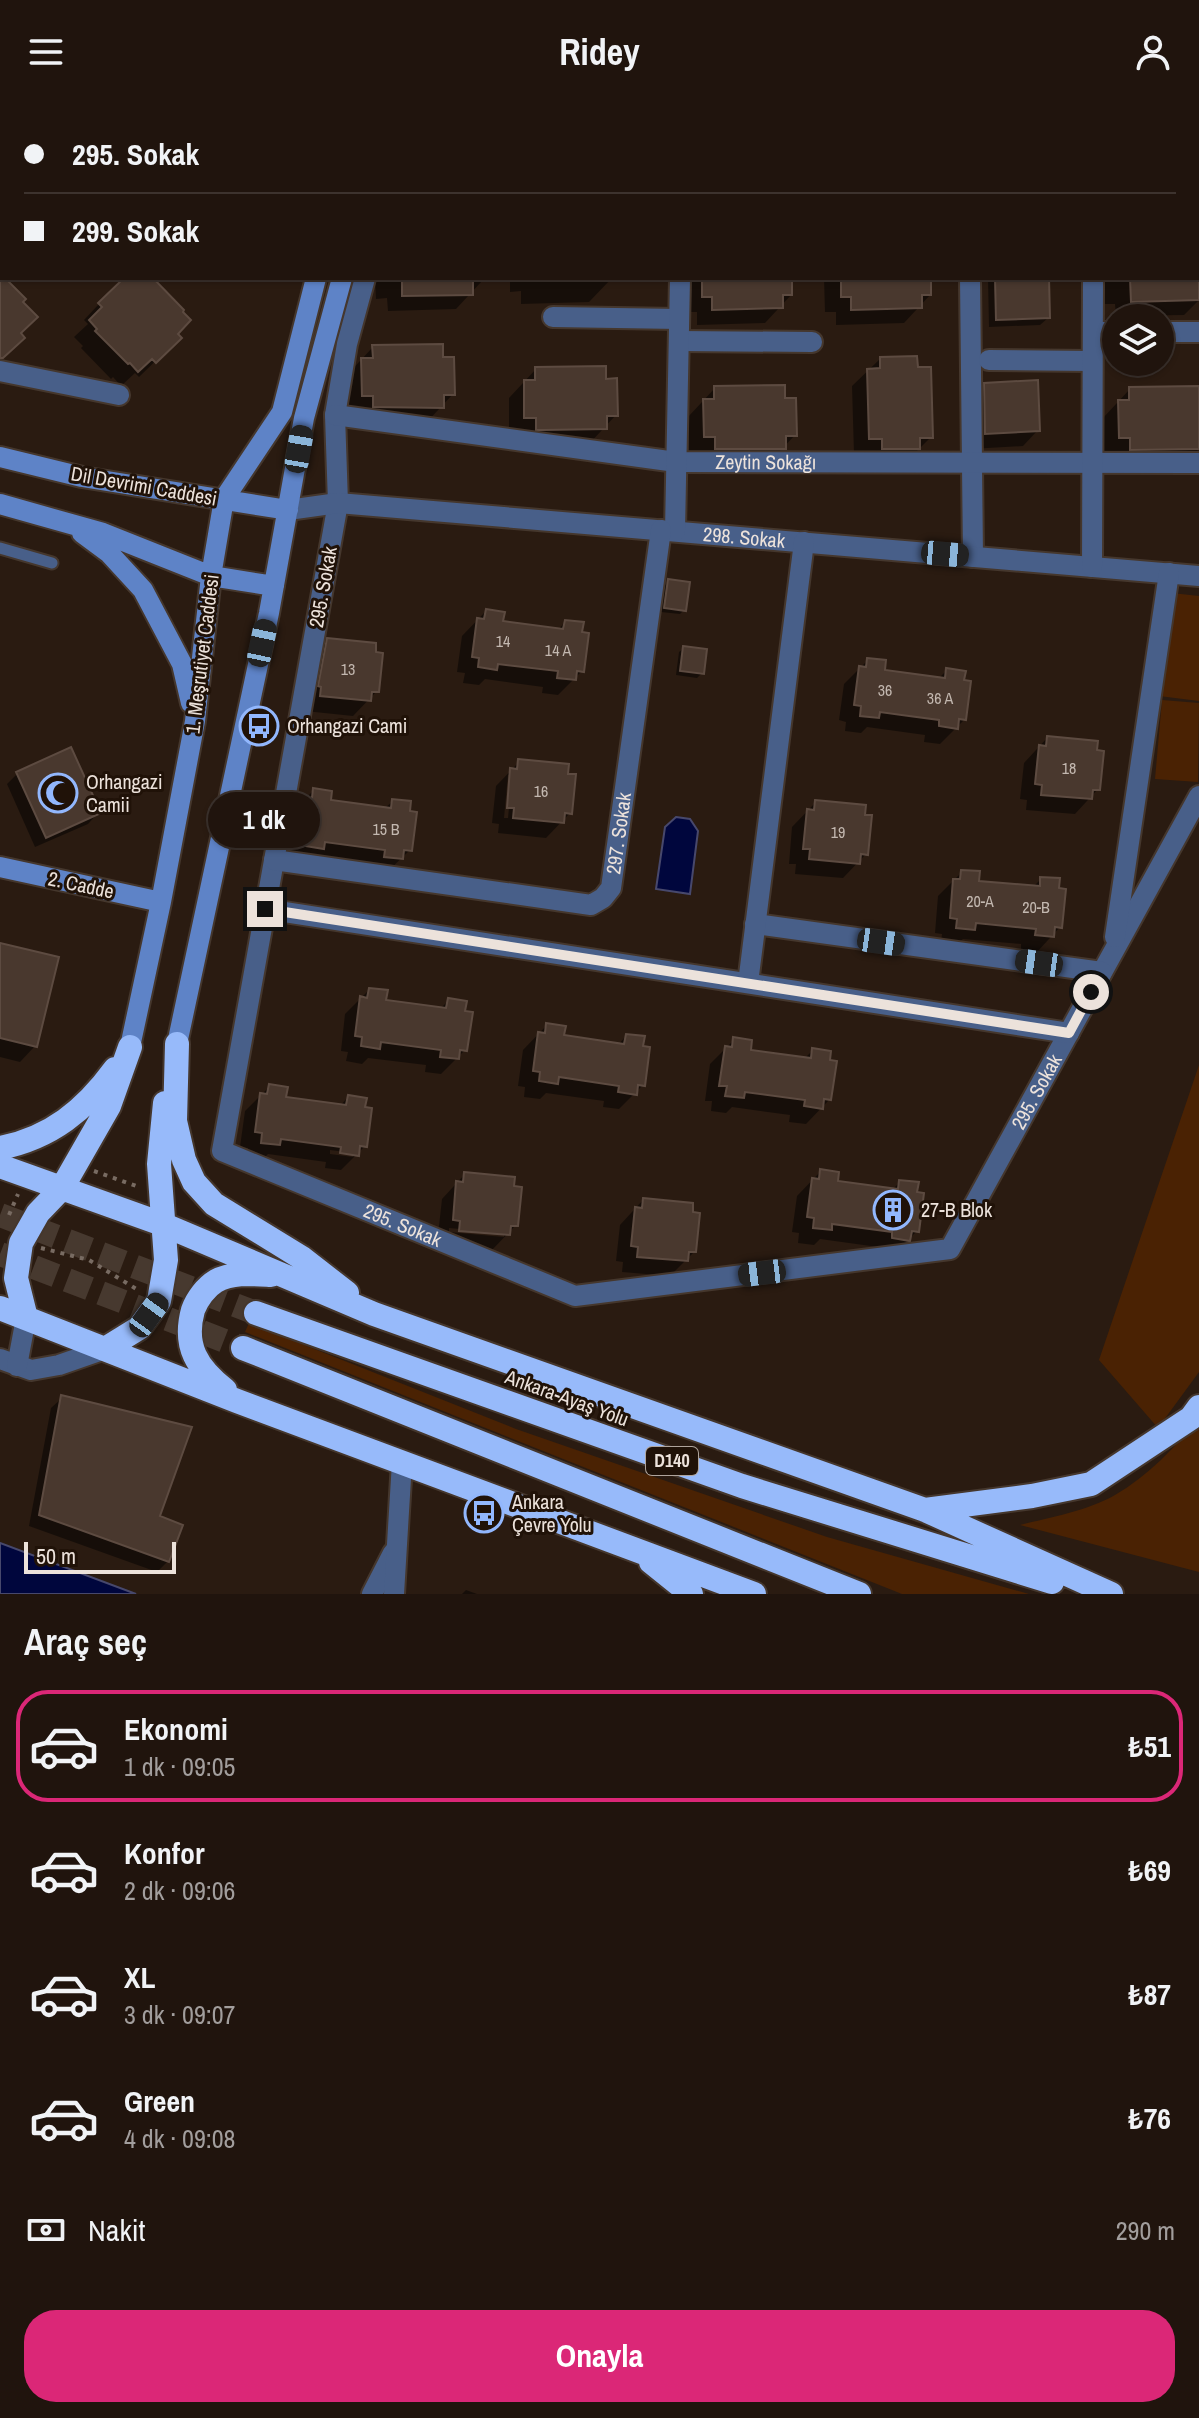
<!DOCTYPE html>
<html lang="tr">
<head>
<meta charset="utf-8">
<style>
	body { margin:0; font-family:"Archivo Narrow",sans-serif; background:#281d16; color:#f1f3f6; height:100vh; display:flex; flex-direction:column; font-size:30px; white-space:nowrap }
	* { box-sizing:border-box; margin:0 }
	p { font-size:26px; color:#a29e9d }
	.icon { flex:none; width:44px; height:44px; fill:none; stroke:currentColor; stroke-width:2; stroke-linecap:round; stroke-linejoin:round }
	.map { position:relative; height:1490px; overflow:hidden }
	.side { display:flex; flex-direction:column; background:#20140d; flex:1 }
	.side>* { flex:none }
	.top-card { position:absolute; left:0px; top:0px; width:1200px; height:176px; box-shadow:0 2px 6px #0004,0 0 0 2px #3d332e; display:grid; align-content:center; height:176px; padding:0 24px; background:#20140d }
	.controls { position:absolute; left:1102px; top:200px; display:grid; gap:16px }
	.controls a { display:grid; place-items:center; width:72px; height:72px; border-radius:50%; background:#20140d; box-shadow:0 2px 6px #0004,0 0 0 2px #3d332e; font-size:40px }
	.scale { position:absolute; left:24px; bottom:20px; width:152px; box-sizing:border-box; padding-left:8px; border:4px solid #ece2db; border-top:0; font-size:22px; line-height:28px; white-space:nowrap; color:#ece2db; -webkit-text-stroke:6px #201208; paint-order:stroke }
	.end { position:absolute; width:36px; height:36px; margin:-18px; border:10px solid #ece2db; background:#111; box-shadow:0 0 0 4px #111 }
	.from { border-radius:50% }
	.bubble { position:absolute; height:56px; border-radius:28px; background:#20140d; box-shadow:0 2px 6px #0004,0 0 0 2px #3d332e; font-size:26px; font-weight:700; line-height:56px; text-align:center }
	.car { position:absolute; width:24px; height:48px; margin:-24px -12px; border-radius:10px; box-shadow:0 0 6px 2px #0007; background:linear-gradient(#222 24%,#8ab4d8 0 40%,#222 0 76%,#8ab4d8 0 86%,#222 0) }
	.top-card b { display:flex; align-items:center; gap:28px; height:76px; font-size:30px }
	.top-card b+b { border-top:2px solid #3d332e }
	.top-card i { width:20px; height:20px; background:#f1f3f6 }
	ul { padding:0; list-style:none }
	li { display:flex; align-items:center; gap:24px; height:112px; margin:0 16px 12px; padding:0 8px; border:4px solid transparent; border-radius:32px }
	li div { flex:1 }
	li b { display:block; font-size:30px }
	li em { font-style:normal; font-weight:700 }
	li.selected { border-color:#db2777 }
	li>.icon { width:72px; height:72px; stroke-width:1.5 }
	h2 { padding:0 24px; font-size:36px; line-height:96px }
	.pay { display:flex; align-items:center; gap:20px; height:88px; padding:0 24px; font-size:30px }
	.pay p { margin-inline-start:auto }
	.button { display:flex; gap:16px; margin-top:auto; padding:16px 24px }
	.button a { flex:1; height:92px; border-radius:32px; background:#db2777; color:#fff; font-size:32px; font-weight:700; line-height:92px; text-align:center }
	header { display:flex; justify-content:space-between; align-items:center; height:104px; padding:0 24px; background:#20140d; font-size:36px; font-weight:700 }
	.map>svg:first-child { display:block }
</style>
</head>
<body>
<header><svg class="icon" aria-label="menu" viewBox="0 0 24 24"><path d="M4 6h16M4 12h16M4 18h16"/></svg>Ridey<svg class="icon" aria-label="person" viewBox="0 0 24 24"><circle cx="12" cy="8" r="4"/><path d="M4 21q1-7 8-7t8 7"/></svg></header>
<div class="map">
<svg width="1199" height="1490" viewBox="0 0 1199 1490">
	<rect width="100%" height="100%" fill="#2a1b11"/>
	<path fill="#4a2203" d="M1172,489L1199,492V597L1159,592Z
		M1162,596L1199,599L1198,678L1155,675Z
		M1199,961V1268L1158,1324L1099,1256Z
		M249,1219L516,1325L827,1433L1029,1490H902L245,1228Z
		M1199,1315V1468L1020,1421C1051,1413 1087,1407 1115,1391C1148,1372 1175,1343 1199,1315Z"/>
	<path fill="#00063d" stroke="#47486c" stroke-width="2" d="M676,713L690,715L698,727L690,790L656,785L665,723Z
		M0,1439L136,1490H0Z"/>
	<path fill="#0007" fill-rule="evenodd" d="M66,0H139L141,2H64Z
		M527,0H600L598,2H529Z
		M725,0H808L806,2H724Z
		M1198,134L1199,196L1184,211L1116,212L1115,200H1104V174H1198Z
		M135,174H147L179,234L139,273L135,269L121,282L113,273L111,275L81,244L83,242L74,233L88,220L84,216L99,200L124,177Z
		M375,174H482V177L456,205L388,207L387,194L376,195Z
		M510,174H612L589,198L521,200V187L510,188Z
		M685,174H792V190L765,219L697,221V208H686Z
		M824,174H931V190L904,219L836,221V208H825Z
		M988,174H1047L1048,214L1040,221L989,223Z
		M373,243L441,255L453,290L426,319L347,307L346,272Z
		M880,255L916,265L931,333L915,349L854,350L852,282Z
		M536,265L604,277L616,311L589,340L509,329V294Z
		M985,281L1038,326L1023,342L970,345L969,297Z
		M715,284L783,296L795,331L768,360H700V348H689L688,313Z
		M1130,285L1199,296V345L1184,360L1115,361V349H1104L1103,314Z
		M669,477L684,506L680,510L661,508L664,482Z
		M486,507L501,519L557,527L565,518L582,567L558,591L542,589L543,583L485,575L479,581L463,579L465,569L457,568L462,532Z
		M328,536L377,587L353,612L305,607L312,552Z
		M684,544L702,569L697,574L676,571L679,548Z
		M868,556L883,567L938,575L947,566L964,616L940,640L924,638L925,631L867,623L861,629L845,627L846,618L839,616L844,580Z
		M1047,634L1098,685L1075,710L1026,706L1027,696L1020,695L1024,659Z
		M519,658L570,709L546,734L498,729L499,720L492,719L496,682ZM508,671H512L508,714H504Z
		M17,670L98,709L88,720L35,743L7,680Z
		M314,686L328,698L384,705L393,697L410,746L385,770L290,758L292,748L285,747L290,710Z
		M816,698L866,750L843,774L795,770L796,760H789L792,723Z
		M962,768L977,779L1032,784L1041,775L1060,823L1037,848L1021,846V840L963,835L957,840L941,839L942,830L935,829L938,792Z
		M0,841L35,942L20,958L0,953Z
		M369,886L384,898L440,905L448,897L465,946L441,970L425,968L426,961L368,954L362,960L346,957L348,948L341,947L345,910Z
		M547,921L562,933L618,941L626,932L643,981L619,1005L603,1003L604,997L546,989L540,995L524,993L525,983L518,982L523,946Z
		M734,936L748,947L804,955L813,946L830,995L806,1020L789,1018L790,1011L732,1003L726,1009L711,1007L712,997H705L710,960Z
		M269,983L284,994L340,1002L348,993L363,1005L365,1042L341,1066L325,1064L326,1058L268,1050L262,1056L246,1054L248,1044L240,1043L245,1007ZM330,1046L353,1049V1053L330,1050Z
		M821,1067L836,1079L892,1086L900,1078L917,1127L893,1151L877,1149L878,1143L820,1135L814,1141L798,1139L799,1129L792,1128L797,1092Z
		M465,1070L516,1121L492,1146L444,1142L438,1131L442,1095ZM449,1124L504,1129V1133L449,1128Z
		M643,1096L694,1148L670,1172L622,1168L623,1158L616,1157L620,1121Z
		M62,1294L157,1414L168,1457L157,1468L29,1422L51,1304Z
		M466,1486L477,1490H462Z"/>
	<path fill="#49382e" stroke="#5d4b41" stroke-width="2" d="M0,168L2,174H5L26,195L23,198L38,213L21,229L25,234L3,254H0Z
		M124,174H153L184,206L183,208L191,216L178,230L182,234L156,259L152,255L138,268L130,259L128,260L95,227L97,225L89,216L102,203L98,199Z
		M402,174H473V191L402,192Z
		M702,174H792V191H783V204L712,206V193H702Z
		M841,174H931V191H922V204L851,206V193H841Z
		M995,174H1049L1050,214L996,216Z
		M1130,174H1199V196L1131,198Z
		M443,240V253H454L455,291H444V304L373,303V292H362L361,254H373L372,241Z
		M917,252L918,263H931L933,334H920V345H882V335H869L867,265L880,264V253Z
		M606,262V275L617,274L618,312H607V325L542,326H536V314H524V276H535V263Z
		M1038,276L1040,327L985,330L984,279Z
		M785,281V294H796L797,332H786V345H715V333H704L703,295H714V282Z
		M1199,282V345L1130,346V334H1119L1118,296H1129V283Z
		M668,475L690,478L686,507L664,504Z
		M486,505L505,508L503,517L563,525L565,516L584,518L582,528L589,529L584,568L577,567L576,576L557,574L558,567L498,560L497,566L478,563L479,554L472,553L477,514L484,515Z
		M327,534L376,539V548L383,549L379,588H372L371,597L320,592L321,583L318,582Z
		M683,542L707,545L704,570L680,567Z
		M867,554L886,556L885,566L945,574L946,564L966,567L964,576L971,577L966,616L959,615L958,625L939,622V616L909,612L880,608L879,614L860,612L861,602L854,601L859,562L866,563Z
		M1047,632L1098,637L1097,646L1104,647L1100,686H1093L1092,695L1041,691L1042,681L1035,680L1039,641L1046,642Z
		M71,643L101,709L46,734L16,668Z
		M518,655L569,660L568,670H576L572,710L565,709L564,719L513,714L514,704H507L510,664L517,665Z
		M313,684L332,687L331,696L391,704L392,695L411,697L410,707L417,708L412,747L404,746L403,755L384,753L385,746L325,738L324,745L305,742L306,733L299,732L305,693L312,694Z
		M815,696L866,701L865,711H872L868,751L861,750L860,760L809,755L810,745H803L807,705L814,706Z
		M961,766L980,767L979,777L1040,782V773L1060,774L1059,784L1066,785L1062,824L1055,823L1054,833L1035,831L1036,825L976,819L975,826L956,824L957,815L950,814L953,775H960Z
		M0,839L59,853L37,943L0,934Z
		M369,884L388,886L386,896L446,904L448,894L467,897L465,907L473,908L467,947L460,946L459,955L440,953L441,946L381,938L380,945L361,942L362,933L355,932L360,892L367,894Z
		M546,919L566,922L564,931L624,940L626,930L645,932L643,942L650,943L645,982L638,981L637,991L618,988L619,982L559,973L558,980L539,977L540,968L533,967L538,928L545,929Z
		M733,933L752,936L751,946L811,954L812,944L831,947L830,956L837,957L831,996L824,995L823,1005L804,1002L805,996L745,988L744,994L725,992L727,982H719L725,942L732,943Z
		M269,980L288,983L286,993L346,1001L348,991L367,994L365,1003L372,1004L367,1043L360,1042L359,1052L340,1049L341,1043L281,1035L280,1041L261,1039L262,1029L255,1028L260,989L267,990Z
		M820,1065L839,1068L838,1077L898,1085L899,1076L919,1078L917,1088L924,1089L919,1128L912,1127L910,1137L892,1134V1128L832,1120V1126L813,1124L814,1114L807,1113L812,1074L819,1075Z
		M464,1068L515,1073L514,1082L522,1083L518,1122H511L510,1131L459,1127L460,1117L453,1116L456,1077L463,1078Z
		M643,1094L693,1099V1108L700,1109L696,1148H689L688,1157L637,1153L638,1143L631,1142L635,1103L642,1104Z
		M61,1291L192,1323L160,1412L183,1421L169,1458L39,1411Z"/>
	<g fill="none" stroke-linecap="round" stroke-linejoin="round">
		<path stroke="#47392f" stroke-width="24" stroke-dasharray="24 12" stroke-linecap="butt" d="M0,1111L256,1209
			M0,1150L243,1244"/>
		<g stroke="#45372d" stroke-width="15">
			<path id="lane" d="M0,444L52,459"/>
		</g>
		<g stroke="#45372d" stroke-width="24">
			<g id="street">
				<path d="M327,2L328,0"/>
				<path id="s1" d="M365,174L347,240L335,311L338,399L222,1047L575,1192L950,1145L1199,692"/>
				<path d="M970,174L973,453"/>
				<path d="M553,213L679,215"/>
				<path d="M1093,228H1116"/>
				<path d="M1160,228H1199"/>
				<path d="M679,237L812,238"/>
				<path d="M989,256L1092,257"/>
				<path d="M0,267L119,291"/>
				<path id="s2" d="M335,311L676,358L1199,359"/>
				<path id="s3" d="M288,406L338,399L1199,472"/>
				<path d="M675,427L680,174"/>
				<path d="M1092,463L1093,174"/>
				<path id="s4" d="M274,756L591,801L603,794L611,784L661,426"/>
				<path d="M265,805L1069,929"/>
				<path d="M755,820L1102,868"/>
				<path d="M1115,833L1169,469"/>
				<path d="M748,879L804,438"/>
				<path d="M0,1255L31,1266L59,1261L105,1245"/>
				<path d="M17,1262L26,1214"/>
				<path d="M372,1490L393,1449"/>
				<path d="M394,1490L402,1358"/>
			</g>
		</g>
		<g stroke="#45372d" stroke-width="24">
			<path id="secondary" d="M383,2L384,0
				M413,2L414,0
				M1198,83H1199
				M1198,101H1199
				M0,353L82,373L288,406
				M0,400L103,429L211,472L274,482
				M82,429L109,449L143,486L182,560L191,599
				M0,763L161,798
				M177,940L269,509L304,314L342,174
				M130,943L161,798L195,617L211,472L224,395L282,308L316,174"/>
		</g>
		<g stroke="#45372d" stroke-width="28">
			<path id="highway" d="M177,940L175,1017L184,1056L194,1078L214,1100L302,1154L347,1189
				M0,1044C51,1034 85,1006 115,965
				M0,1062L162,1120L374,1210L925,1406L1111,1490
				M0,1204L237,1297L754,1490
				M256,1209L742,1382L1052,1478
				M26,1214L16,1174L21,1139L38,1109L62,1084L109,1002L130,943
				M243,1244L859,1490
				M105,1245L139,1224L159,1197L166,1156L159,1060L165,999
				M225,1286C197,1264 183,1242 193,1206C197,1195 206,1183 216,1177C232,1168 253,1170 271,1171
				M925,1406L1032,1392L1091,1380L1191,1314L1199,1303
				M651,1458L691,1490"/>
		</g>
		<path stroke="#786b62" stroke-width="4" stroke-dasharray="4 6" stroke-linecap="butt" d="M94,1067L139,1083
			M9,1111L18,1090
			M41,1144L89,1156L138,1186"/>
		<use href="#lane" stroke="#485f89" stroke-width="11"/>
		<use href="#street" stroke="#485f89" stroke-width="20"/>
		<use href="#secondary" stroke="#5e83c7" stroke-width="20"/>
		<use href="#highway" stroke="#97bafa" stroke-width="24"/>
	</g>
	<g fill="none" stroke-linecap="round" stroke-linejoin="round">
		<path stroke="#ece2db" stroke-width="10" d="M265,805L1069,929L1091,888"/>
	</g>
	<defs>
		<g id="bus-ring" transform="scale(2)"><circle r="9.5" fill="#201208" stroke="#92b7fd" stroke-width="1.5"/><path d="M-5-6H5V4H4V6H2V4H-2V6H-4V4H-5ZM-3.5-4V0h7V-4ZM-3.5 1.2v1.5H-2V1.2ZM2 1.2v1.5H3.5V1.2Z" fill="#92b7fd"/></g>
		<g id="mosque-ring" transform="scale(2)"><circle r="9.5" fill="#201208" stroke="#92b7fd" stroke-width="1.5"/><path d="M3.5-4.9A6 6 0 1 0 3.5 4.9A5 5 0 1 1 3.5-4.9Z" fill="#92b7fd"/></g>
		<g id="building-ring" transform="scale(2)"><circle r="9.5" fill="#201208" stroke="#92b7fd" stroke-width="1.5"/><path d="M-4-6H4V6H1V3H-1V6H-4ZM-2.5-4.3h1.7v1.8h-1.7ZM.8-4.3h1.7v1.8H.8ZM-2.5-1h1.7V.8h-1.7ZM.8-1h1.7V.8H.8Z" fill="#92b7fd"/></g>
	</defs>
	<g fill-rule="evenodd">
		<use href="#bus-ring" x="259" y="622"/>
		<use href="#mosque-ring" x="58" y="689"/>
		<use href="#building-ring" x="893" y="1106"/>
		<use href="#bus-ring" x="484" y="1409"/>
	</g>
	<g text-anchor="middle" stroke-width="6" stroke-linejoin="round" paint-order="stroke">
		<g font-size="16" fill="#c3b8b0">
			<text x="503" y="543">14</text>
			<text x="558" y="552">14 A</text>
			<text x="348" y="571">13</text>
			<text x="885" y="592">36</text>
			<text x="940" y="600">36 A</text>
			<text x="1069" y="670">18</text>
			<text x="541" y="693">16</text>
			<text x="386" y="731">15 B</text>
			<text x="838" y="734">19</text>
			<text x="980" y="803">20-A</text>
			<text x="1036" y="809">20-B</text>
		</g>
		<rect fill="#201208" stroke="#afa49c" stroke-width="2" x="646" y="1343" width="52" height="28" rx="6"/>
		<g font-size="18" font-weight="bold" fill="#ece2db">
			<text x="672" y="1363">D140</text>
		</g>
		<g font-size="20" fill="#ece2db" stroke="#201208">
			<text dy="7" stroke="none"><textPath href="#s2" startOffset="434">Zeytin Sokağı</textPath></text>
			<text transform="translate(144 382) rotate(10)" y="7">Dil Devrimi Caddesi</text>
			<text dy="7" stroke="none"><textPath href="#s3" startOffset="458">298. Sokak</textPath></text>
			<text transform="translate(323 483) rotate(-80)" y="7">295. Sokak</text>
			<text transform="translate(202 550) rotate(-83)" y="7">1. Meşrutiyet Caddesi</text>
			<text dy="7" stroke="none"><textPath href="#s4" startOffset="402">297. Sokak</textPath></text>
			<text transform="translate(81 781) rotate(12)" y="7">2. Cadde</text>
			<text dy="7" stroke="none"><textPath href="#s1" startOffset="1826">295. Sokak</textPath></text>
			<text dy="7" stroke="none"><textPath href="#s1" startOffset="1082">295. Sokak</textPath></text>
			<text transform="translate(567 1294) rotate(20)" y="7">Ankara-Ayaş Yolu</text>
		</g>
		<g font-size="20" fill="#ece2db" stroke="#201208" text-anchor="start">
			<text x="287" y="629">Orhangazi Cami</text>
			<text x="86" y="685">Orhangazi<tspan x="86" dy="23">Camii</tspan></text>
			<text x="921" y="1113">27-B Blok</text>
			<text x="512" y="1405">Ankara<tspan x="512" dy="23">Çevre Yolu</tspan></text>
		</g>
	</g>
</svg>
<div class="controls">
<a><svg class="icon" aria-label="layers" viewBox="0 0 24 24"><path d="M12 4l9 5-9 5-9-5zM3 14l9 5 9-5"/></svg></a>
</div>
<div class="scale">50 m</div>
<i class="end from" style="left:1091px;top:888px"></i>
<i class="end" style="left:265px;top:805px"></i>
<div class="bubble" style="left:208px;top:688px;width:112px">1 dk</div>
<i class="car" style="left:299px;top:345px;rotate:10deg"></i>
<i class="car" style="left:945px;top:450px;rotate:95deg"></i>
<i class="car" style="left:262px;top:539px;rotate:12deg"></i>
<i class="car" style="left:881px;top:838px;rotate:98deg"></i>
<i class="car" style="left:1039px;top:859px;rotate:278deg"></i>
<i class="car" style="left:762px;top:1169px;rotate:263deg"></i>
<i class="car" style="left:149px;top:1211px;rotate:36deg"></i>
<div class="top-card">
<b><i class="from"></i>295. Sokak</b>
<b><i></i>299. Sokak</b>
</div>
</div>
<section class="side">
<h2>Araç seç</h2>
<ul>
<li class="selected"><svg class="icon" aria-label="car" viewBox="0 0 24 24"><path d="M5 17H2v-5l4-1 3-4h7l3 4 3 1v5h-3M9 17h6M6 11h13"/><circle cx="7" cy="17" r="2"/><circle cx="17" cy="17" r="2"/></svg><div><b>Ekonomi</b><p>1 dk · 09:05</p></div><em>₺51</em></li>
<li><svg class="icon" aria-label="car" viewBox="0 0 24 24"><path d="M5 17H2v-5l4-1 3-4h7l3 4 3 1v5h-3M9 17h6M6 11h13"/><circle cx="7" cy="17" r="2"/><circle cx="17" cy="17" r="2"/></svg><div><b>Konfor</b><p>2 dk · 09:06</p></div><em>₺69</em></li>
<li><svg class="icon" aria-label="car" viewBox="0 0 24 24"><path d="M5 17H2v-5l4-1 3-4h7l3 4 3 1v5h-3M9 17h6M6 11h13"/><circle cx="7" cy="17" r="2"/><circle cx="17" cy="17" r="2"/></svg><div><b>XL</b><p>3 dk · 09:07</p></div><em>₺87</em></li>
<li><svg class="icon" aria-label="car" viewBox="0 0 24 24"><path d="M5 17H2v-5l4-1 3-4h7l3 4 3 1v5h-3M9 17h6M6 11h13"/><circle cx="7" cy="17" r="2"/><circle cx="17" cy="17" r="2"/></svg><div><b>Green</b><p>4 dk · 09:08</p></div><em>₺76</em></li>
</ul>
<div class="pay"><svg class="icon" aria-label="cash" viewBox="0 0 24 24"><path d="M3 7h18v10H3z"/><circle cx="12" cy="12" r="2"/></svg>Nakit<p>290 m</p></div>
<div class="button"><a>Onayla</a></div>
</section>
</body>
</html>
